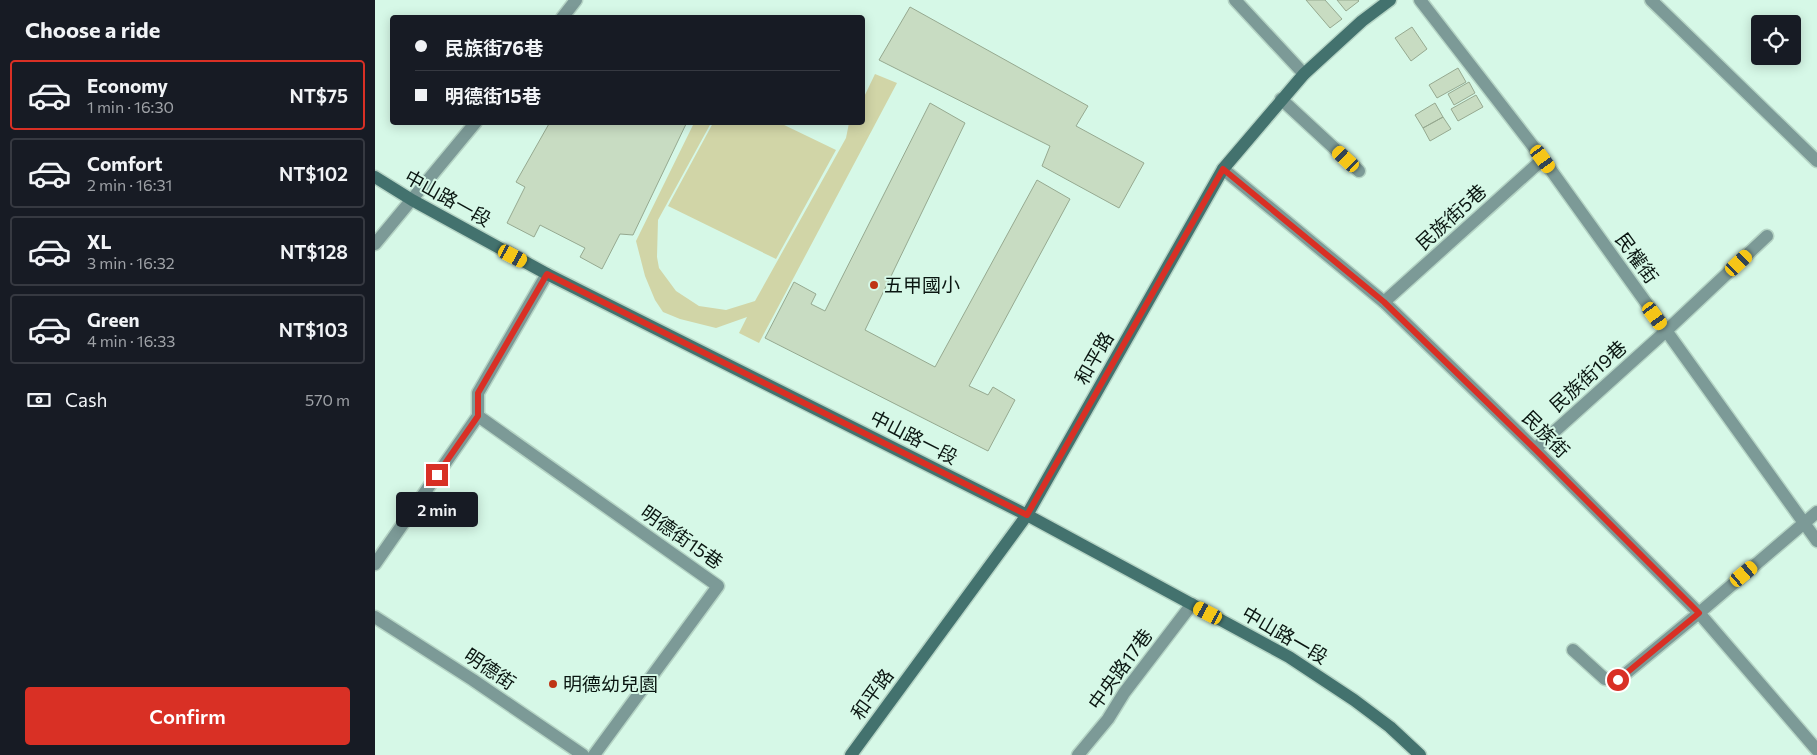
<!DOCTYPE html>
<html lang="en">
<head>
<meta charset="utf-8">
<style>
	body { margin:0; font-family:Commissioner,"Noto Sans TC",sans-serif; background:#20242c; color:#f1f3f6; height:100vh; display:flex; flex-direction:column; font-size:19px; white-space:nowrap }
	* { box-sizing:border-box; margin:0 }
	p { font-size:16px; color:#9ea1a6 }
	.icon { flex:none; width:28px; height:28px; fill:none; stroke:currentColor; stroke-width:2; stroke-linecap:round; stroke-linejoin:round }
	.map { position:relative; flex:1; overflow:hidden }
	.drawer { display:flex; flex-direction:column; background:#171b24; width:375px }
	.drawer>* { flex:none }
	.top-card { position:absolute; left:15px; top:15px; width:475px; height:110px; border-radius:5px; box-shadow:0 2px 12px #0003; display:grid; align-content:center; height:110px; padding:0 25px; background:#171b24 }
	.buttons { position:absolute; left:1376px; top:15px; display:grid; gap:10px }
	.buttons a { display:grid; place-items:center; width:50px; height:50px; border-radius:5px; background:#171b24; box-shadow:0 2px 12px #0003; font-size:25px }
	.end { position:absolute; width:22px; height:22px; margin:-11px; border:6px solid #d93025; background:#fff; box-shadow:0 0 0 2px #fff }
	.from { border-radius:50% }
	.bubble { position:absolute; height:35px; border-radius:5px; background:#171b24; box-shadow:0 2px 12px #0003; font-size:16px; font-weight:600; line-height:35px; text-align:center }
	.car { position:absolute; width:15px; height:30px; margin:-15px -8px; border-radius:6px; box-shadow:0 0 4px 1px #0007; background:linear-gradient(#f5c518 24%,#345 0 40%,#f5c518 0 76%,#345 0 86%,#f5c518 0) }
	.top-card b { display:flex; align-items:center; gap:18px; height:48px; font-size:19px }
	.top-card b+b { border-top:1px solid #363941 }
	.top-card i { width:12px; height:12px; background:#f1f3f6 }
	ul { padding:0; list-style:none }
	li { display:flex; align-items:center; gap:15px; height:70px; margin:0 10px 8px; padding:0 15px; border:2px solid #363941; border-radius:5px }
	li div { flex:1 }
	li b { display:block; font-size:19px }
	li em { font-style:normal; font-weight:600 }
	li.selected { border-color:#d93025 }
	li>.icon { width:45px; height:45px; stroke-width:1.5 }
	h2 { padding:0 25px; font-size:22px; line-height:60px }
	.pay { display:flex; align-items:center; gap:12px; height:55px; padding:0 25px; font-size:19px }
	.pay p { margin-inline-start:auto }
	.primary-button { display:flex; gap:10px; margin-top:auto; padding:10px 25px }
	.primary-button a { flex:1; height:58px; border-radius:5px; background:#d93025; color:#fff; font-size:20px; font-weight:600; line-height:58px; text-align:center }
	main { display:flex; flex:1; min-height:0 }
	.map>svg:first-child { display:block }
</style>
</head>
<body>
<main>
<section class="drawer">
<h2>Choose a ride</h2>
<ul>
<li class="selected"><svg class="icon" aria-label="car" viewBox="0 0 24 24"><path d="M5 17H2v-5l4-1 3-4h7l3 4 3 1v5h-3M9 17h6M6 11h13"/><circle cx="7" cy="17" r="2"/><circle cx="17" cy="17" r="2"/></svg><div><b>Economy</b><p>1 min · 16:30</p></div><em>NT$75</em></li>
<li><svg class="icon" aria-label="car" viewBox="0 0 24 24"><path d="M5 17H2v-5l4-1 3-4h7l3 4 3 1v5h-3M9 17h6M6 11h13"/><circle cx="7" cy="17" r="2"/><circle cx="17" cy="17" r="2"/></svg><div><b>Comfort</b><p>2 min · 16:31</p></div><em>NT$102</em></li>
<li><svg class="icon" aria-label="car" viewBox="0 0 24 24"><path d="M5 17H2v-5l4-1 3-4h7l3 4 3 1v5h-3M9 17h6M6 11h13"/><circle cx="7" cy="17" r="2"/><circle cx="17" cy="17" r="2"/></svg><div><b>XL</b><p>3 min · 16:32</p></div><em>NT$128</em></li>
<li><svg class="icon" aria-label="car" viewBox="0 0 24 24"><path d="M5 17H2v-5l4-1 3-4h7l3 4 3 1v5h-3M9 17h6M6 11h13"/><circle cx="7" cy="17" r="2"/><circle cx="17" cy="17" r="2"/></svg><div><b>Green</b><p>4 min · 16:33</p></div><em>NT$103</em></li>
</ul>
<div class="pay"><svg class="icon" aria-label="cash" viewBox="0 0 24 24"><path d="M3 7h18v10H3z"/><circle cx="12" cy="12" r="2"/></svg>Cash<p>570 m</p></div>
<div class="primary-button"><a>Confirm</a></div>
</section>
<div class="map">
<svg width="1442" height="755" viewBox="0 0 1442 755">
	<rect width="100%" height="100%" fill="#d6f8e7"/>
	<path fill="#d1d5a7" d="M500,74L522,83L384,343L364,333L372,317L341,328L305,319L288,312L280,300L270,276L261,241L319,123H336L283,220L282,257L284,268L301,291L324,306L351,310L380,301L471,138L474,123L488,122V99Z
		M338,123H405L461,150L401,259L293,206Z"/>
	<path fill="#c8dcc2" stroke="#96a990" d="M931,0H950L967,19L955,28Z
		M962,0H983L984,1L971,11Z
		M535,7L713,106L701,126L769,163L744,208L667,166L675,146L504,60Z
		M1037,27L1052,49L1036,61L1020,38Z
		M1083,68L1091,82L1062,98L1054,85Z
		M1094,82L1100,93L1079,105L1073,94Z
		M1101,95L1108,107L1083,121L1076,109Z
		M555,103L590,123L490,330L560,367L662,180L695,199L594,386L613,395L618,387L640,400L613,451L390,338L419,282L441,294L436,304L450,311Z
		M1060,103L1068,117L1048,128L1040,115Z
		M1068,117L1076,129L1055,141L1048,128Z
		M175,122H312L258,235L245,234L227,269L205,257L210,248L165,225L159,237L132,223L150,187L141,182Z"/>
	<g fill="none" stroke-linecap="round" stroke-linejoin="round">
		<g stroke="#b5d4c5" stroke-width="15">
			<path id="lane" d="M1276,0L1442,161
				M906,99L984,171
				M1009,302L1168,159
				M103,416V393L172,274
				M1160,449L1291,331L1392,236
				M1198,650L1230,679L1243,680L1324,613
				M703,755L733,719L749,693L817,604"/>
		</g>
		<g stroke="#b5d4c5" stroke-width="15">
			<path id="street" d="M860,0L929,74
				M1045,0L1168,159L1442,541
				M187,18L201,0
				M848,169L1009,302L1160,449L1324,613L1442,750
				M0,244L101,122
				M0,564L103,416L343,586L219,755
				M1324,613L1442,512
				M0,617L98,680L208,755"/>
		</g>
		<g stroke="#b5d4c5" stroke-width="15">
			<path id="secondary" d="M0,177L37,200L172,274L652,515L914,657L979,700L1015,727L1045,755
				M476,755L652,515L848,169L929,74L987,21L1015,0"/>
		</g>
		<use href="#lane" stroke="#7c9a97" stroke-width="12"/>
		<use href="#street" stroke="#7c9a97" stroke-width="12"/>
		<use href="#secondary" stroke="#43726e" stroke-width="12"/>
	</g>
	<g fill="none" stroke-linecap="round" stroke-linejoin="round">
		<path stroke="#d93025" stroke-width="6" d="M62,475L103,416V393L172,274L652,515L848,169L1009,302L1160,449L1324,613L1243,680"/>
	</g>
	<g fill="#bf3515" stroke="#d6f8e7" stroke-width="2">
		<circle cx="499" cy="285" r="5"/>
		<circle cx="178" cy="684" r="5"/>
	</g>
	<g text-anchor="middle" stroke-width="4" stroke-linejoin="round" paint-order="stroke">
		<g font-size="19" fill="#0a1611" stroke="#d6f8e7">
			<text transform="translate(73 198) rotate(29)" y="7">中山路一段</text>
			<text transform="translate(1076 217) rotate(-42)" y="7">民族街5巷</text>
			<text transform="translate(1262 258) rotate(54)" y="7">民權街</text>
			<text transform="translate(719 358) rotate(-60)" y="7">和平路</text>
			<text transform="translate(1213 376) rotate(-42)" y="7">民族街19巷</text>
			<text transform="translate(1171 434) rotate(45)" y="7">民族街</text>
			<text transform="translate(539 437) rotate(27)" y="7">中山路一段</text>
			<text transform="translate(307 537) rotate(35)" y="7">明德街15巷</text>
			<text transform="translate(910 635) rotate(30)" y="7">中山路一段</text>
			<text transform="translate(115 669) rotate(34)" y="7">明德街</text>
			<text transform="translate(745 669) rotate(-54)" y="7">中央路17巷</text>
			<text transform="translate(497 694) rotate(-54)" y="7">和平路</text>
		</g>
		<g font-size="19" fill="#0a1611" stroke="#d6f8e7" text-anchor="start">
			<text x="509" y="292">五甲國小</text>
			<text x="188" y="691">明德幼兒園</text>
		</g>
	</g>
</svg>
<div class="buttons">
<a><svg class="icon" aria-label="locate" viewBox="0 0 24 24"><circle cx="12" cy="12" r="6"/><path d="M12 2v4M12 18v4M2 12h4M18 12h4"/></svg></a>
</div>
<i class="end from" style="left:1243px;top:680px"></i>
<i class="end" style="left:62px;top:475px"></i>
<div class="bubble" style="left:21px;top:492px;width:82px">2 min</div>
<i class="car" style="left:971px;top:159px;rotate:313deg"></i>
<i class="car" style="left:1168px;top:159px;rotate:144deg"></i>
<i class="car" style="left:138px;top:256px;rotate:118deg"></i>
<i class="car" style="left:1364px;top:263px;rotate:47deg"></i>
<i class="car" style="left:1280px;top:316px;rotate:144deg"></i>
<i class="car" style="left:1369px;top:574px;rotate:50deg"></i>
<i class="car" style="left:833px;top:613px;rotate:298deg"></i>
<div class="top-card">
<b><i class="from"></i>民族街76巷</b>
<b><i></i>明德街15巷</b>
</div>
</div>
</main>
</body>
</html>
